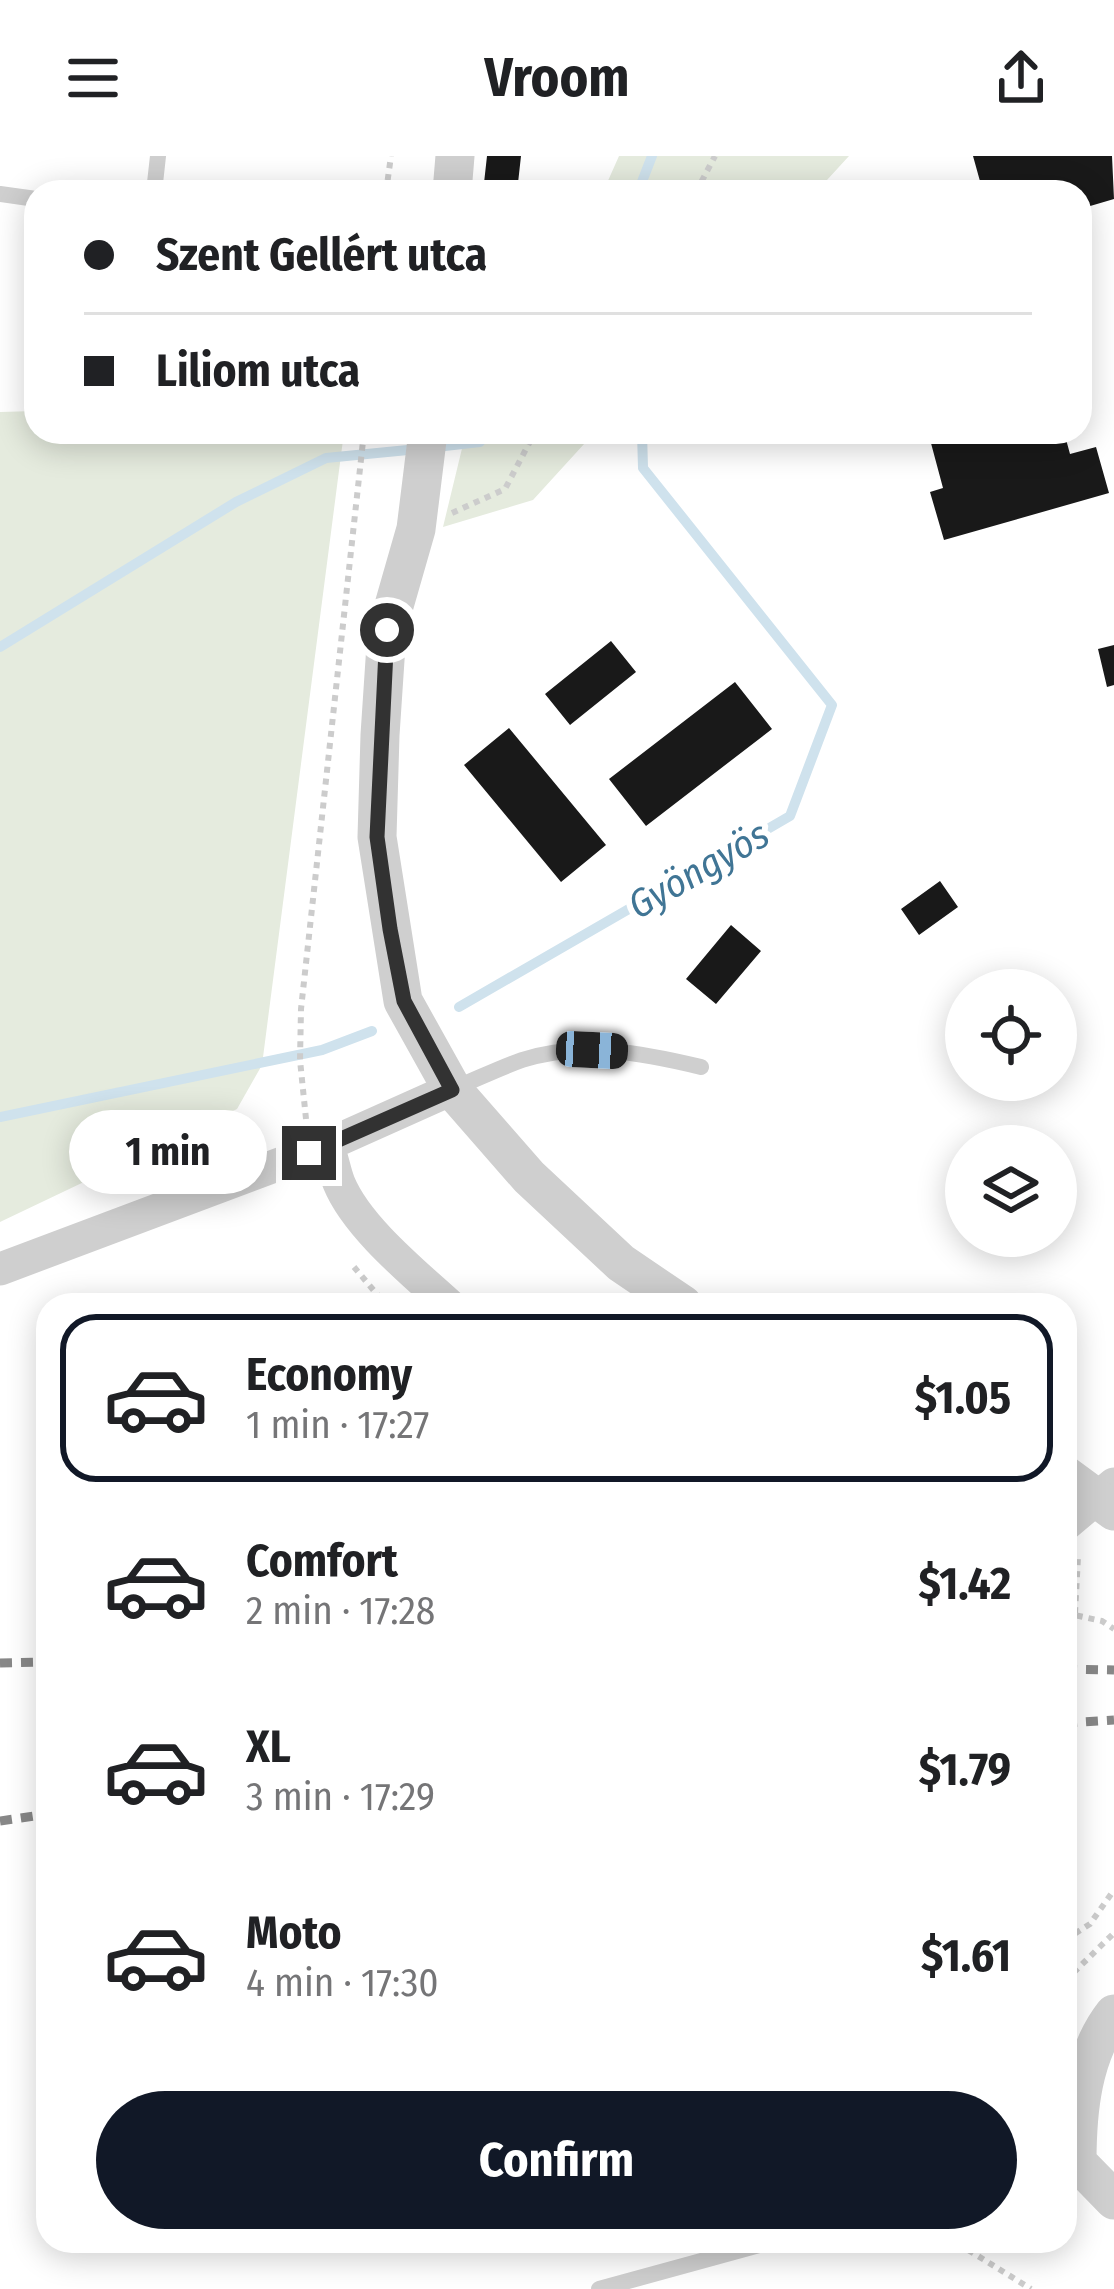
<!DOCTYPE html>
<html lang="en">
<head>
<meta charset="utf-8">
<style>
	body { margin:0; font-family:"Fira Sans Condensed",sans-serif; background:#f6f6f6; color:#202124; height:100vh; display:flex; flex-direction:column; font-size:45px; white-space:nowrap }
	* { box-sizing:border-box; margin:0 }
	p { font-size:39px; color:#757577 }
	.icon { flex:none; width:66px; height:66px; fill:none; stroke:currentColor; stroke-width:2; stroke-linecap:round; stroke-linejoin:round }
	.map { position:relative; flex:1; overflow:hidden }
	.panel { position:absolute; left:36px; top:1137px; width:1041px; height:960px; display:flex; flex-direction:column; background:#fff; border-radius:36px; box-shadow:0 6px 30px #0003 }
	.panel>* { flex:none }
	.banner { position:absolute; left:24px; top:24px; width:1068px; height:264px; border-radius:36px; box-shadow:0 6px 30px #0003; display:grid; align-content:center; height:264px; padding:0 60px; background:#fff }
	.buttons { position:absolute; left:945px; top:813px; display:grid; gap:24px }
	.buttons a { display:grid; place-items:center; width:132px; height:132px; border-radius:50%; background:#fff; box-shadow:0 6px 30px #0003; font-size:60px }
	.end { position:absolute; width:54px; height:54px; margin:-27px; border:15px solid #323232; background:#fff; box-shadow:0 0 0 6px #fff }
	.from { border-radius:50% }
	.bubble { position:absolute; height:84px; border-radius:42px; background:#fff; box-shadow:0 6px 30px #0003; font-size:39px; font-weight:700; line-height:84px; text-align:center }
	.car { position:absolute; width:36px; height:72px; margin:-36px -18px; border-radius:15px; box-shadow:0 0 9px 3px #0007; background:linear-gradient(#222 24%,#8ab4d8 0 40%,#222 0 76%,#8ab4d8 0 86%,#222 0) }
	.banner b { display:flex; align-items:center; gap:42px; height:114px; font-size:45px }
	.banner b+b { border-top:3px solid #e0e0e0 }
	.banner i { width:30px; height:30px; background:#202124 }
	ul { padding:21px 0 0; list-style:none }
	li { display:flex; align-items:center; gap:36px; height:168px; margin:0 24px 18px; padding:0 36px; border:6px solid transparent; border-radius:36px }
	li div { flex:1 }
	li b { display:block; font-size:45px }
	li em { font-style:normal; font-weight:700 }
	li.on { border-color:#111827 }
	li>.icon { width:108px; height:108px; stroke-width:1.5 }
	.action { display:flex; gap:24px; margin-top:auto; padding:24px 60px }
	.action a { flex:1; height:138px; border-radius:72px; background:#111827; color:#fff; font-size:48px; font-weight:700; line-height:138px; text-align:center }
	header { display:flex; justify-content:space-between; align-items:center; height:156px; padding:0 60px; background:#fff; font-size:54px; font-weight:700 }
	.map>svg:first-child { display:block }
</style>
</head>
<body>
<header><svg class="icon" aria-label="menu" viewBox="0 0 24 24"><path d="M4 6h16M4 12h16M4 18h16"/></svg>Vroom<svg class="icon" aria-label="share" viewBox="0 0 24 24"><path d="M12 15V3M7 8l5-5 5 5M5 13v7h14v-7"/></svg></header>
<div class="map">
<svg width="1114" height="2133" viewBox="0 0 1114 2133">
	<rect width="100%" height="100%" fill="#fff"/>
	<path fill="#e5ebde" d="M619,0H849L816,36H603Z
		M36,255V276H344L262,909L237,953L0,1066V256Z
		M466,276H595L533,344L443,371Z"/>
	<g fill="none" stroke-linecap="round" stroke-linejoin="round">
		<path stroke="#cfe2ed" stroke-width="10" d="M638,36L652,0
			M436,291L480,286L487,276
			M0,491L236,346L326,302L418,293
			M459,851L790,660L832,549L643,312L642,276
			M0,961L322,894L372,875"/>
	</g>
	<path fill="#191919" d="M487,0H521L517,36H483Z
		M973,0H1112L1114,43L1080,53V36H983Z
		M928,276H1064L1070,298L1096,291L1109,337L944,384L930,336L943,332Z
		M611,485L636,516L570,569L545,538Z
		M1114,489V529L1107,531L1098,493Z
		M735,526L772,573L646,670L609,623Z
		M509,572L606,689L561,726L464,609Z
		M940,725L958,751L919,779L901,753Z
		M731,769L761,795L716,848L686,823Z"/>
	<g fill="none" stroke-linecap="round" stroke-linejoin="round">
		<path stroke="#ccc" stroke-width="6" stroke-dasharray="6 6" stroke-linecap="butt" d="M386,36L391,0
			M696,36L715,0
			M452,357L505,333L535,276
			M306,963L300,904L301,853L364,276
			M354,1111L386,1149
			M1065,1457L1102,1465L1114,1473
			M1075,1457L1078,1401
			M1065,1784L1090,1768L1114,1734
			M1065,1825L1114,1777
			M961,2085L965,2092L1031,2133"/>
		<path stroke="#cfcfcf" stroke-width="16" d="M154,36L158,0
			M0,38L36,43
			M452,933C475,924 499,912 522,904C581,885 643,897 701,911
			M599,2133L774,2085"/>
		<path stroke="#cfcfcf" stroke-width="33" d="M327,990C333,1002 334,1015 339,1027C357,1071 414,1117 449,1149
			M0,1113L309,997L452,933
			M1065,1369L1114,1328"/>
		<path stroke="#cfcfcf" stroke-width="39" d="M452,36L455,0
			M428,276L416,373L387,474L380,579L377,681L403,845L452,933L529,1021L621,1107L683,1149
			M1114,1858C1082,1899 1077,1956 1077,2006L1114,2044"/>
		<path stroke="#878787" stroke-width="9" stroke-dasharray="12 9" stroke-linecap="butt" d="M0,1507L48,1506
			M1065,1513L1114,1514
			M1065,1567L1114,1564
			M0,1665L48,1658"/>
		<path stroke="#cfcfcf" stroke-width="39" d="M1065,1319L1114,1355"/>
	</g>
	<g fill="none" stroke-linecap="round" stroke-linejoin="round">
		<path stroke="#323232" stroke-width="15" d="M309,997L452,934L404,845L390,773L377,681L387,474"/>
	</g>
	<g text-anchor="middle" stroke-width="12" stroke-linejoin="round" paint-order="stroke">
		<g font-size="39" font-style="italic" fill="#407595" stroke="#fff">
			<text transform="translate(698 713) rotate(-30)" y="14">Gyöngyös</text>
		</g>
	</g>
</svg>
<div class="buttons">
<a><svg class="icon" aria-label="locate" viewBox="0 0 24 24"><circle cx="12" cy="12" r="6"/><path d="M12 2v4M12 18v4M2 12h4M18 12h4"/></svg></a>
<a><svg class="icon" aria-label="layers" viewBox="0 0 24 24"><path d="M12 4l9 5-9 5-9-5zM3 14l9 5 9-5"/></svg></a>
</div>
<i class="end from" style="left:387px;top:474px"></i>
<i class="end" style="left:309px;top:997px"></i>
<div class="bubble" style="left:69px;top:954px;width:198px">1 min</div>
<i class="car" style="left:592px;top:894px;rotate:93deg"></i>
<div class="banner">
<b><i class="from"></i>Szent Gellért utca</b>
<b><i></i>Liliom utca</b>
</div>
<section class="panel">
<ul>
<li class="on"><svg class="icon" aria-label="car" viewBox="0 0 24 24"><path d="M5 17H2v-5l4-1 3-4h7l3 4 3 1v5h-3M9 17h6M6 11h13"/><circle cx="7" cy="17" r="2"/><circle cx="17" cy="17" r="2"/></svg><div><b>Economy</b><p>1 min · 17:27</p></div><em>$1.05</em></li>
<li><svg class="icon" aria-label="car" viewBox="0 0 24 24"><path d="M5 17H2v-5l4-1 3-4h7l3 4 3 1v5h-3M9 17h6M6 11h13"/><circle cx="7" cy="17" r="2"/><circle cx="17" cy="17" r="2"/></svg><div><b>Comfort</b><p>2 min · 17:28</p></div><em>$1.42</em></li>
<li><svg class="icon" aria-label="car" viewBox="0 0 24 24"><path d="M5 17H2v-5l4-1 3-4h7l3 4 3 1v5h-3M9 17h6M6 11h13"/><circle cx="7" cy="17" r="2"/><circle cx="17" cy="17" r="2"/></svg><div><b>XL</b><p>3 min · 17:29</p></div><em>$1.79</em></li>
<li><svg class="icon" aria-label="car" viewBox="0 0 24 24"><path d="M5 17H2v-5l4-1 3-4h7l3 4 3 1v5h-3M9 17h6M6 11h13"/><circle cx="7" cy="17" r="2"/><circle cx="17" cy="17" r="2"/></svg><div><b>Moto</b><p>4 min · 17:30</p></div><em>$1.61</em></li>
</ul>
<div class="action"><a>Confirm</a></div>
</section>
</div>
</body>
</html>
